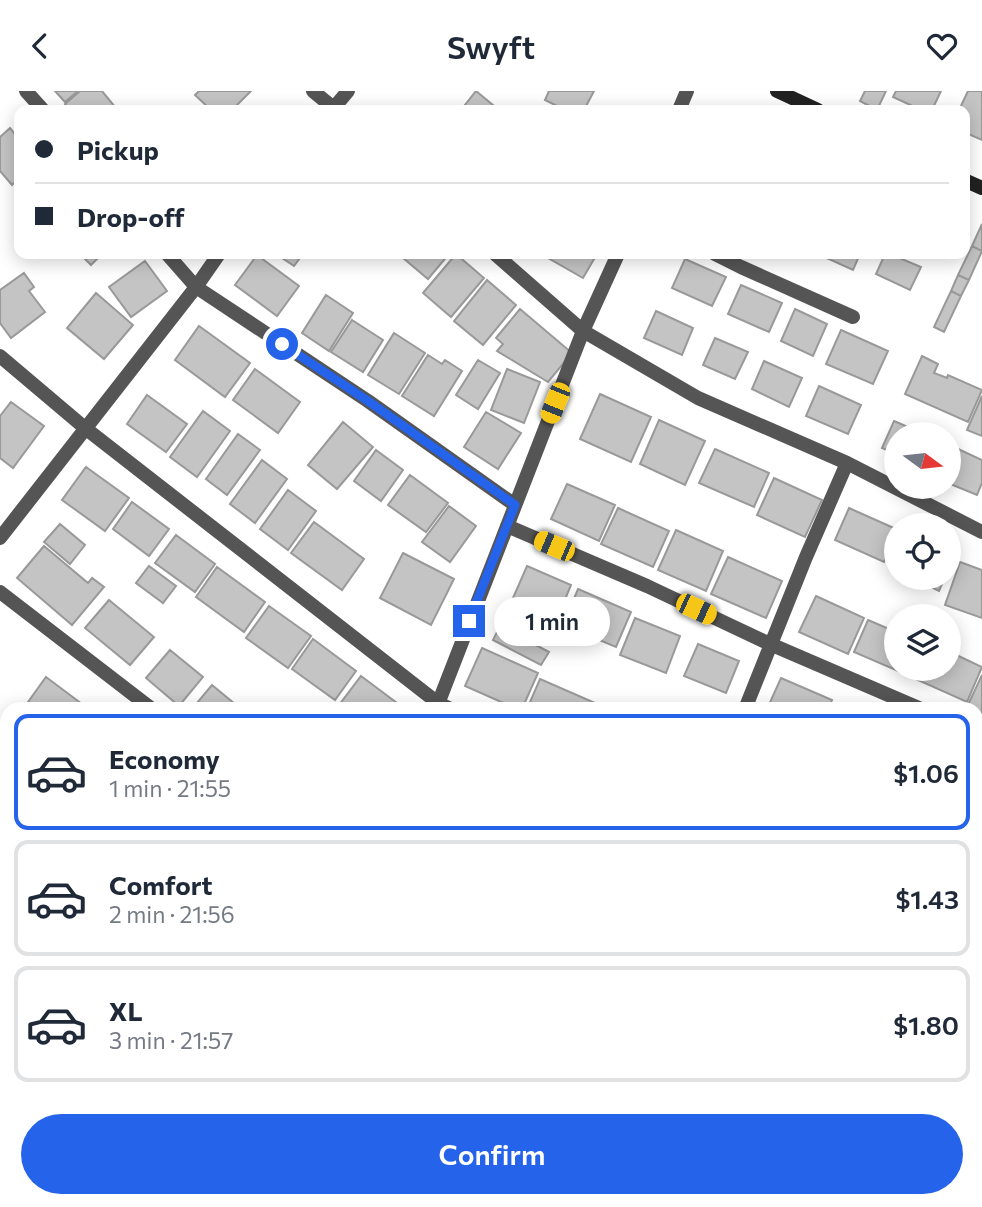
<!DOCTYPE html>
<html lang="en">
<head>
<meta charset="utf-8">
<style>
	body { margin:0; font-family:Commissioner,sans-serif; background:#f2f2f3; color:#1f2937; height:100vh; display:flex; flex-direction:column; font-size:26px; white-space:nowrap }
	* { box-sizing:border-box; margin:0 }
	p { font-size:23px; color:#747a83 }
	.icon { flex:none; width:38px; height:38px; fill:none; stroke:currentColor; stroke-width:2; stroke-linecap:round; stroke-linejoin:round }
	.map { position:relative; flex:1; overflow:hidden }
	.panel { position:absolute; left:0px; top:611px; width:984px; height:506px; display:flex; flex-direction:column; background:#fff; border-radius:21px 21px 0 0; box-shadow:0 4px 18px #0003 }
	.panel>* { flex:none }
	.hud { position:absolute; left:14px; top:14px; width:956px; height:154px; border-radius:14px; box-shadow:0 4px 18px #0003; display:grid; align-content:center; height:154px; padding:0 21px; background:#fff }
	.needle { width:46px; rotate:105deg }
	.fabs { position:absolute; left:884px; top:331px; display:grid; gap:14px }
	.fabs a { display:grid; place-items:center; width:77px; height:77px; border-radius:50%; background:#fff; box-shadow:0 4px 18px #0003; font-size:35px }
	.end { position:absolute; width:32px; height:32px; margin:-16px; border:9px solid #2563eb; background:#fff; box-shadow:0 0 0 4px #fff }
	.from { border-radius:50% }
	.bubble { position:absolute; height:49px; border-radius:24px; background:#fff; box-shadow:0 4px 18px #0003; font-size:23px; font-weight:600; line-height:49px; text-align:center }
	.car { position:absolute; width:21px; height:42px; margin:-21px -10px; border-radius:9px; box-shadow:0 0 5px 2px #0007; background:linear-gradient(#f5c518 24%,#345 0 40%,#f5c518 0 76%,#345 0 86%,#f5c518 0) }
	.hud b { display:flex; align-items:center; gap:24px; height:66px; font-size:26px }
	.hud b+b { border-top:2px solid #e0e1e3 }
	.hud i { width:18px; height:18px; background:#1f2937 }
	ul { padding:12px 0 0; list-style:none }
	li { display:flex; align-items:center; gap:21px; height:116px; margin:0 14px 10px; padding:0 7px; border:4px solid #e0e1e3; border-radius:14px }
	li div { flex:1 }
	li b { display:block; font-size:26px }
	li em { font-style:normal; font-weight:600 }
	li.current { border-color:#2563eb }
	li>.icon { width:63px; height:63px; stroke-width:1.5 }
	.cta { display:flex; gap:14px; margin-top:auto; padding:14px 21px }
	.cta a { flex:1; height:80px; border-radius:42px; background:#2563eb; color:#fff; font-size:28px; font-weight:600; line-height:80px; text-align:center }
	header { display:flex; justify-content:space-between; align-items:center; height:91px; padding:0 21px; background:#fff; font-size:32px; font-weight:600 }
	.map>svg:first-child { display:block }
</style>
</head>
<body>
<header><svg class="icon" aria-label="back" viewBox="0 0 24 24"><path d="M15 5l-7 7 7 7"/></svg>Swyft<svg class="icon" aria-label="heart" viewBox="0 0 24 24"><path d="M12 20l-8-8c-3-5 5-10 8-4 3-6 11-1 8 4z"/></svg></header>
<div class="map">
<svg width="982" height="1116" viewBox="0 0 982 1116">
	<rect width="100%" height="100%" fill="#fff"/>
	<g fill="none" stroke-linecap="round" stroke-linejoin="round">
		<path stroke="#a3a3a3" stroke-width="6" d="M0,1021H7"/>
	</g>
	<path fill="#c4c4c4" stroke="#999" stroke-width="2" d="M55,0H78L65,11Z
		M80,0H102L116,17L113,19H70L65,13Z
		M199,0H251L232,19H211L195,4Z
		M476,0L499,19H461Z
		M549,0H594L584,19H565L545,9Z
		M865,0H886L877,19L860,10Z
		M896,0H941L932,19H921L893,6Z
		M968,0H982V49L964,41V19H959Z
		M10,37L19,48V87L12,94L0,80V46Z
		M982,133V160L972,155Z
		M972,155L982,160L969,189L958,184Z
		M80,163H102L91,174Z
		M276,163H303L294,175Z
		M407,163H449L428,188L403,167Z
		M456,163L484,187L451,226L423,202Z
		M541,163H597L583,187Z
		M818,163H860L853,179Z
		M885,163H890L921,176L910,199L876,183Z
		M257,164L299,195L277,225L235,194Z
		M685,168L726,186L712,215L672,197Z
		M145,170L167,200L131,226L109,196Z
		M24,182L34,196L29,200L45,221L11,247L0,232V199Z
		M958,184L969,189L961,205L951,200Z
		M487,189L516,214L483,254L454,230Z
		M741,194L782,212L769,241L728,223Z
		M951,200L961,205L944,241L934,236Z
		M96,202L133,234L104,268L67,237Z
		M326,204L353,222L329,260L302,242Z
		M520,218L572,262L548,291L497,260L503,253L496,247Z
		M795,218L827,233L813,265L781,250Z
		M656,220L693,237L682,264L644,247Z
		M352,229L383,249L363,281L331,261Z
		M199,235L250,272L225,306L175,269Z
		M841,239L888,260L873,293L826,273Z
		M394,242L425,262L399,303L368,284Z
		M715,247L748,261L735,288L703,274Z
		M428,264L442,273L445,269L462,280L434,325L402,305Z
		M922,265L938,273L934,282L947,287L948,284L982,299L968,331L905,303Z
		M478,269L500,282L478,318L456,304Z
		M764,270L802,287L789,316L752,298Z
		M255,278L300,311L278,342L233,309Z
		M507,278L540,291L524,332L491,319Z
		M819,295L861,314L848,343L806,325Z
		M600,303L651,326L631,371L580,348Z
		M147,304L187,333L166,361L127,333Z
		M982,305V345L967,339Z
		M11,311L44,335L13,377L0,367V325Z
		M203,320L230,340L197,386L170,366Z
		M486,321L521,342L498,378L464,356Z
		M659,329L705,350L685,394L640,373Z
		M894,330L924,343H896V363L882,357Z
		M343,331L373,356L337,398L308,374Z
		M238,343L260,359L227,404L206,388Z
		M956,357L982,369V392L977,404L948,392V375Z
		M715,358L769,382L754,416L699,392Z
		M376,359L403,379L381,410L354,390Z
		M262,369L287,388L255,432L230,413Z
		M86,376L129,407L105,440L62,409Z
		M410,384L448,412L426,441L388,414Z
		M774,387L822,409L805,446L757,424Z
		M567,393L615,414L599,450L551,428Z
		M288,399L316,420L288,459L260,438Z
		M132,411L169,438L149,465L113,438Z
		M449,415L476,435L450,471L422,451Z
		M618,417L669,440L653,476L601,453Z
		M849,417L896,438V445L884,471L835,449Z
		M314,431L364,468L342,499L291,462Z
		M60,433L85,454L70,473L44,451Z
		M676,439L723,460L706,500L658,479Z
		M176,444L215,473L195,501L155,472Z
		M44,455L88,492L92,487L104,496L72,534L17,487Z
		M403,462L454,488L431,534L380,507Z
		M728,466L782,490L766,527L711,503Z
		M960,471L982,479V527L945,514Z
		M149,475L176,495L163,512L136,492Z
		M527,475L571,494L554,535L509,516Z
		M217,476L265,511L244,541L196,506Z
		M910,486H945L939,500Z
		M578,498L631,521L616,556L563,534Z
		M816,505L864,527L848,563L799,541Z
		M109,509L154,546L130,574L85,537Z
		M269,515L311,545L288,577L246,547Z
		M635,527L680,545L666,582L620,564Z
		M868,529L896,541V578H907L905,583L854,561Z
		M500,535L549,561L541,574L493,549Z
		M313,548L356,580L335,609L292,578Z
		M698,553L739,570L726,602L684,585Z
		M482,557L538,582L522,618H517L465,595Z
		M170,559L203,586L179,615L146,587Z
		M948,560L982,576L967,611L909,585L912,578H948Z
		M982,584V623L976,620V618L967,616Z
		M361,585L405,618H344L339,614Z
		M46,586L86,616L85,618H23Z
		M781,587L832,609L828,618H767Z
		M540,588L602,615L601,618H527Z
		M212,594L241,618H192Z
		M4,642L7,645V691L0,684V646Z
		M976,675L982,677V709L978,718H976Z
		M982,885V921L976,923V888Z
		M982,1099V1116H965L963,1110H976V1101Z
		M43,1110H81L82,1116H44Z
		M554,1110H602L604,1116H545L544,1113Z
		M607,1110H642L628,1116H610Z
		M868,1110H915L913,1116H865Z"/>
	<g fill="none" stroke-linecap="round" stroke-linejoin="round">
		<path stroke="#555" stroke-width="14" d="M26,0L43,19
			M313,0L336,19
			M332,19L348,0
			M679,19L687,0
			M167,163L196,196L368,310L515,414
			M495,163L583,240L698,307L847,372L982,441
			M715,163L741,176L853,226
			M0,265L85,337L438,612L451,618
			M507,435L647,495L770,553L921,618
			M0,447L196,196L219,163
			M0,501L152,618
			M436,618L583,240L618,163
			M745,618L806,466L847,372
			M976,642L982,644
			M976,740L982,728
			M976,930L982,929
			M380,1110H381
			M697,1116L715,1110"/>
		<path stroke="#222" stroke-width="14" d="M777,0L818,19
			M964,89L982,97"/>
	</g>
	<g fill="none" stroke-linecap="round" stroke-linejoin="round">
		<path stroke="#2563eb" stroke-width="9" d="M282,253L368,310L515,414L469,530"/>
	</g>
</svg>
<div class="fabs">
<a><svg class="needle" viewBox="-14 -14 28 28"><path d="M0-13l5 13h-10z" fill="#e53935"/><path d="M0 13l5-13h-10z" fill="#747a83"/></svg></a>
<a><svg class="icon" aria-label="locate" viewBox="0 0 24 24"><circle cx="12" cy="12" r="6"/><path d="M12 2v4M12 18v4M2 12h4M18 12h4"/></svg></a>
<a><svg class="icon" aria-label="layers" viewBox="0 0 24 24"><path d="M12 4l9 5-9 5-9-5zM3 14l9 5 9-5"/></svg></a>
</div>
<i class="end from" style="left:282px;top:253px"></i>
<i class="end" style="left:469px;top:530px"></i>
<div class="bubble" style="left:494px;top:506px;width:116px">1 min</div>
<i class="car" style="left:555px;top:312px;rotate:202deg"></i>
<i class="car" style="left:554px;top:455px;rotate:293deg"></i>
<i class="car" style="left:696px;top:518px;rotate:115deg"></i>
<div class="hud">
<b><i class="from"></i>Pickup</b>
<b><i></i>Drop-off</b>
</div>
<section class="panel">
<ul>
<li class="current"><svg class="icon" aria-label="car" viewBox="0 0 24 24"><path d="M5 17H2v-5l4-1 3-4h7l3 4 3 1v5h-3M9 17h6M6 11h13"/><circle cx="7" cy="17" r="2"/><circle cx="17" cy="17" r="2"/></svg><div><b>Economy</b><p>1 min · 21:55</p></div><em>$1.06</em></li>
<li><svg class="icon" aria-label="car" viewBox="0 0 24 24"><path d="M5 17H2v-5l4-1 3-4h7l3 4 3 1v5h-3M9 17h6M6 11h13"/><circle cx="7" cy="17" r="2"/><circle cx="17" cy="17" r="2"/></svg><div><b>Comfort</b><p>2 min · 21:56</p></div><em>$1.43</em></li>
<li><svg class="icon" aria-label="car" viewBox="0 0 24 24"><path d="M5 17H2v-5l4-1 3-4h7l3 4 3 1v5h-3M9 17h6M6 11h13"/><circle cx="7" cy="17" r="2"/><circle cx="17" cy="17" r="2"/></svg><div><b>XL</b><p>3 min · 21:57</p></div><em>$1.80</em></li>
</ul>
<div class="cta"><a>Confirm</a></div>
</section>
</div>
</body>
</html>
